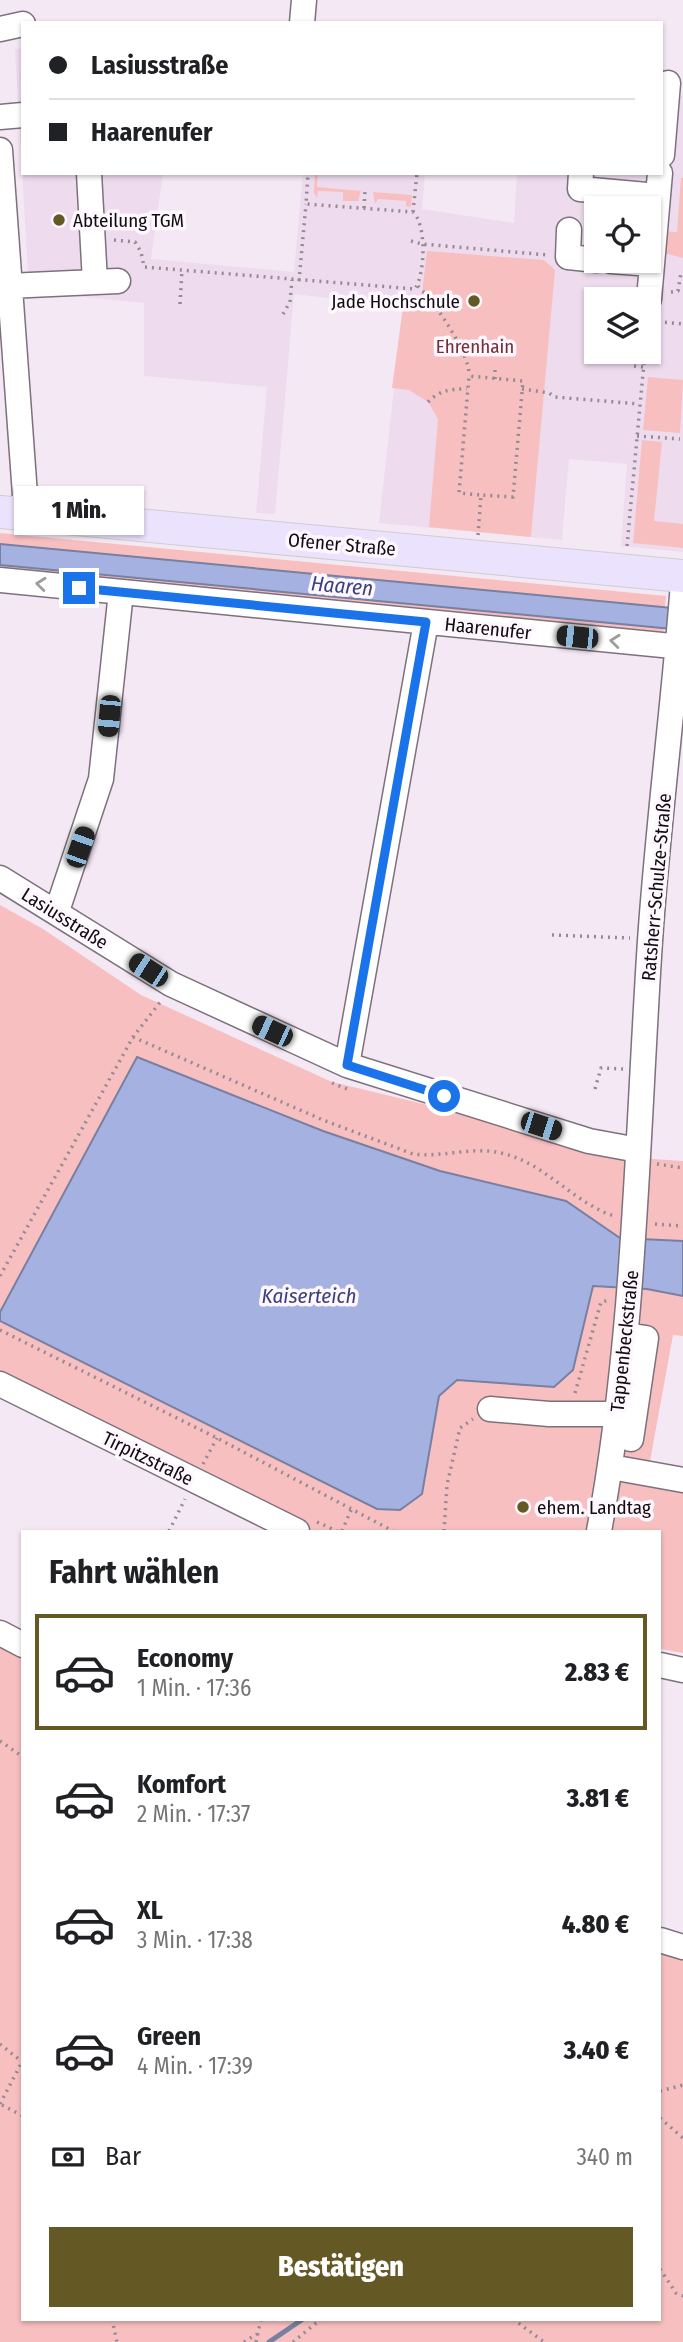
<!DOCTYPE html>
<html lang="de">
<head>
<meta charset="utf-8">
<style>
	body { margin:0; font-family:"Fira Sans Condensed",sans-serif; background:#f6f6f6; color:#202124; height:100vh; display:flex; flex-direction:column; font-size:26px; white-space:nowrap }
	* { box-sizing:border-box; margin:0 }
	p { font-size:23px; color:#757577 }
	.icon { flex:none; width:38px; height:38px; fill:none; stroke:currentColor; stroke-width:2; stroke-linecap:round; stroke-linejoin:round }
	.map { position:relative; flex:1; overflow:hidden }
	.side { position:absolute; left:21px; top:1530px; width:640px; height:791px; display:flex; flex-direction:column; background:#fff; border-radius:0px; box-shadow:0 2px 5px #0004 }
	.side>* { flex:none }
	.guide { position:absolute; left:21px; top:21px; width:642px; height:154px; border-radius:0px; box-shadow:0 2px 5px #0004; display:grid; align-content:center; height:154px; padding:0 28px; background:#fff }
	.fabs { position:absolute; left:584px; top:196px; display:grid; gap:14px }
	.fabs a { display:grid; place-items:center; width:77px; height:77px; border-radius:0px; background:#fff; box-shadow:0 2px 5px #0004; font-size:35px }
	.end { position:absolute; width:32px; height:32px; margin:-16px; border:9px solid #1a73e8; background:#fff; box-shadow:0 0 0 4px #fff }
	.from { border-radius:50% }
	.bubble { position:absolute; height:49px; border-radius:0px; background:#fff; box-shadow:0 2px 5px #0004; font-size:23px; font-weight:800; line-height:49px; text-align:center }
	.car { position:absolute; width:21px; height:42px; margin:-21px -10px; border-radius:9px; box-shadow:0 0 5px 2px #0007; background:linear-gradient(#222 24%,#8ab4d8 0 40%,#222 0 76%,#8ab4d8 0 86%,#222 0) }
	.guide b { display:flex; align-items:center; gap:24px; height:66px; font-size:26px }
	.guide b+b { border-top:2px solid #e0e0e0 }
	.guide i { width:18px; height:18px; background:#202124 }
	ul { padding:0; list-style:none }
	li { display:flex; align-items:center; gap:21px; height:116px; margin:0 14px 10px; padding:0 14px; border:4px solid transparent; border-radius:0px }
	li div { flex:1 }
	li b { display:block; font-size:26px }
	li em { font-style:normal; font-weight:800 }
	li.active { border-color:#645824 }
	li>.icon { width:63px; height:63px; stroke-width:1.5 }
	h2 { padding:0 28px; font-size:32px; line-height:84px }
	.pay { display:flex; align-items:center; gap:18px; height:77px; padding:0 28px; font-size:26px }
	.pay p { margin-inline-start:auto }
	.button { display:flex; gap:14px; margin-top:auto; padding:14px 28px }
	.button a { flex:1; height:80px; border-radius:0px; background:#645824; color:#fff; font-size:28px; font-weight:800; line-height:80px; text-align:center }
	.map>svg:first-child { display:block }
</style>
</head>
<body>
<div class="map">
<svg width="683" height="2342" viewBox="0 0 683 2342">
	<rect width="100%" height="100%" fill="#f4e8f4"/>
	<path fill="#eedcee" fill-rule="evenodd" d="M23,48V173H163L151,259L294,272L303,173H425L422,209L514,223L517,173H662V95L683,96V552L621,546L627,464L569,459L562,540L379,523L403,307L294,294L275,514L256,513L267,387L144,376V303L29,292L15,49ZM597,208H649V261H597ZM597,299H649V352H597Z"/>
	<path fill="#f8bfc0" d="M315,173H318L317,187L361,191L358,201H343V192L318,191L317,198L314,193Z
		M681,178H683V258L664,253L662,231L677,232Z
		M373,192L412,195L411,207L406,206V201L378,199L375,204Z
		M427,251L544,260L555,270L531,537L429,527L438,419L428,402L409,390L392,388L403,307L422,293Z
		M648,377L683,380L680,433L643,430Z
		M642,440L662,442L654,521L683,524V548L633,543Z
		M0,533L666,596L665,607L0,544Z
		M0,565L664,628L662,640L0,576Z
		M0,905L43,929L141,995L332,1082L653,1159L683,1161V1241L620,1238L566,1201L440,1171L323,1131L137,1057L0,1312Z
		M593,1286L647,1289L683,1296V1336L673,1335L650,1461L683,1468V1653L660,1649V1531H297L0,1384V1321L377,1509L400,1510L421,1494L439,1396L457,1380L554,1387L573,1370Z
		M0,1648L23,1659V2319H660V1950L683,1954V2342H0Z"/>
	<path fill="#a5b1e0" stroke="#7880a1" stroke-width="2" d="M0,544L683,609V630L0,565Z
		M137,1057L323,1131L440,1171L566,1201L620,1238L683,1241V1296L647,1289L593,1286L573,1370L554,1387L457,1380L439,1396L422,1494L400,1510L377,1509L0,1321V1312Z"/>
	<g fill="none" stroke-linecap="round" stroke-linejoin="round">
		<path stroke="#7880a1" stroke-width="5" d="M269,2342L303,2319"/>
		<g stroke="#7c717c" stroke-width="27">
			<path id="minor" d="M302,23L304,0
				M0,29L23,24
				M0,117L23,115
				M0,150L25,495L22,515
				M662,155L668,83
				M581,173L580,189L658,196
				M569,230L568,257L597,260
				M611,261L652,264
				M95,282L118,281
				M8,286L95,282L89,173
				M649,299L660,173
				M0,580L683,647
				M0,878L171,984L347,1065L589,1141L638,1150
				M57,911L101,779L121,592
				M347,1065L426,622
				M626,1335L646,1338L631,1439
				M0,1384L297,1531
				M490,1409L549,1414H617
				M611,1467L683,1480
				M599,1531C635,1337 637,1139 650,941C658,822 674,703 683,583
				M0,1633L23,1645
				M660,1665L683,1670
				M660,1940L683,1947"/>
		</g>
		<g stroke="#cfcecf" stroke-width="34">
			<path id="major" d="M0,512L683,576"/>
		</g>
		<path stroke="#938b93" stroke-width="3.5" stroke-dasharray="2 5" stroke-linecap="butt" d="M364,208L365,191
			M413,212L417,173
			M114,240L135,242L141,252L144,267L415,289C425,274 427,225 413,212L306,204L308,173
			M411,241L422,244L548,255
			M299,281L306,204
			M418,286C434,301 471,355 469,376
			M671,292L678,291L681,273
			M180,304L182,270
			M283,314L290,302L292,280
			M651,321L683,324
			M634,366L643,367
			M495,379V365
			M522,389L549,393L555,397L639,404
			M428,402C440,390 450,389 467,389
			M637,436L680,439
			M478,535L481,495L459,493L469,376L523,381L513,497L481,495
			M627,546L645,352
			M552,935L630,938
			M133,1037L323,1120L413,1154C444,1158 474,1145 505,1154C547,1165 574,1203 614,1216
			M332,1083L347,1089
			M595,1089L601,1068L623,1069
			M657,1164L683,1168
			M655,1224L683,1226
			M0,1276L133,1037L161,1001
			M0,1330L217,1438L393,1531
			M575,1393L601,1302L610,1300
			M203,1464L217,1438
			M317,1522L337,1531
			M169,1531L185,1499
			M342,1531L351,1510
			M444,1531L447,1485L460,1428L473,1419
			M0,1741L23,1757
			M0,2044L21,2061
			M660,2091L683,2085
			M0,2104L23,2060
			M2,2105L23,2116
			M660,2118L683,2138
			M660,2269L676,2293L683,2296
			M112,2319L117,2342
			M513,2319L544,2342
			M244,2342L257,2334
			M256,2342L261,2319
			M293,2342L321,2319"/>
		<use href="#minor" stroke="#fff" stroke-width="24"/>
		<use href="#major" stroke="#ebe2fd" stroke-width="32"/>
	</g>
	<defs><path id="oneway-chevron" d="M-2-3.5L2.5 0L-2 3.5" fill="none" stroke-width="1.6" stroke-linecap="round" stroke-linejoin="round" transform="scale(1.75)"/></defs>
	<g stroke="#9f9e9f">
		<use href="#oneway-chevron" transform="translate(41 584) rotate(-174)"/>
		<use href="#oneway-chevron" transform="translate(615 641) rotate(-174)"/>
	</g>
	<g fill="none" stroke-linecap="round" stroke-linejoin="round">
		<path stroke="#1a73e8" stroke-width="9" d="M79,588L426,622L347,1065L444,1096"/>
	</g>
	<g fill="#645824" stroke="#fef7fe" stroke-width="2.5">
		<circle cx="59" cy="220" r="7"/>
		<circle cx="474" cy="301" r="7"/>
		<circle cx="523" cy="1507" r="7"/>
	</g>
	<g text-anchor="middle" stroke-width="7" stroke-linejoin="round" paint-order="stroke">
		<g font-size="19" fill="#0f0c0f" stroke="#fef7fe" text-anchor="start">
			<text x="73" y="227">Abteilung TGM</text>
			<text x="460" y="308" text-anchor="end">Jade Hochschule</text>
			<text x="537" y="1514">ehem. Landtag</text>
		</g>
		<g font-size="19" fill="#742e34" stroke="#fef7fe">
			<text x="475" y="353">Ehrenhain</text>
		</g>
		<g font-size="19" fill="#0f0c0f" stroke="#fef7fe">
			<text transform="translate(342 544) rotate(5)" y="7">Ofener Straße</text>
			<text transform="translate(488 628) rotate(6)" y="7">Haarenufer</text>
			<text transform="translate(656 887) rotate(-85)" y="7">Ratsherr-Schulze-Straße</text>
			<text transform="translate(65 918) rotate(32)" y="7">Lasiusstraße</text>
			<text transform="translate(624 1341) rotate(-84)" y="7">Tappenbeckstraße</text>
			<text transform="translate(148 1458) rotate(26)" y="7">Tirpitzstraße</text>
		</g>
		<g font-size="21" font-style="italic" fill="#37427c" stroke="#fef7fe">
			<text transform="translate(342 586) rotate(5)" y="7">Haaren</text>
			<text x="309" y="1303">Kaiserteich</text>
		</g>
	</g>
</svg>
<div class="fabs">
<a><svg class="icon" aria-label="locate" viewBox="0 0 24 24"><circle cx="12" cy="12" r="6"/><path d="M12 2v4M12 18v4M2 12h4M18 12h4"/></svg></a>
<a><svg class="icon" aria-label="layers" viewBox="0 0 24 24"><path d="M12 4l9 5-9 5-9-5zM3 14l9 5 9-5"/></svg></a>
</div>
<i class="end from" style="left:444px;top:1096px"></i>
<i class="end" style="left:79px;top:588px"></i>
<div class="bubble" style="left:14px;top:486px;width:130px">1 Min.</div>
<i class="car" style="left:577px;top:637px;rotate:276deg"></i>
<i class="car" style="left:109px;top:716px;rotate:185deg"></i>
<i class="car" style="left:80px;top:847px;rotate:19deg"></i>
<i class="car" style="left:148px;top:970px;rotate:303deg"></i>
<i class="car" style="left:272px;top:1031px;rotate:295deg"></i>
<i class="car" style="left:541px;top:1126px;rotate:108deg"></i>
<div class="guide">
<b><i class="from"></i>Lasiusstraße</b>
<b><i></i>Haarenufer</b>
</div>
<section class="side">
<h2>Fahrt wählen</h2>
<ul>
<li class="active"><svg class="icon" aria-label="car" viewBox="0 0 24 24"><path d="M5 17H2v-5l4-1 3-4h7l3 4 3 1v5h-3M9 17h6M6 11h13"/><circle cx="7" cy="17" r="2"/><circle cx="17" cy="17" r="2"/></svg><div><b>Economy</b><p>1 Min. · 17:36</p></div><em>2.83 €</em></li>
<li><svg class="icon" aria-label="car" viewBox="0 0 24 24"><path d="M5 17H2v-5l4-1 3-4h7l3 4 3 1v5h-3M9 17h6M6 11h13"/><circle cx="7" cy="17" r="2"/><circle cx="17" cy="17" r="2"/></svg><div><b>Komfort</b><p>2 Min. · 17:37</p></div><em>3.81 €</em></li>
<li><svg class="icon" aria-label="car" viewBox="0 0 24 24"><path d="M5 17H2v-5l4-1 3-4h7l3 4 3 1v5h-3M9 17h6M6 11h13"/><circle cx="7" cy="17" r="2"/><circle cx="17" cy="17" r="2"/></svg><div><b>XL</b><p>3 Min. · 17:38</p></div><em>4.80 €</em></li>
<li><svg class="icon" aria-label="car" viewBox="0 0 24 24"><path d="M5 17H2v-5l4-1 3-4h7l3 4 3 1v5h-3M9 17h6M6 11h13"/><circle cx="7" cy="17" r="2"/><circle cx="17" cy="17" r="2"/></svg><div><b>Green</b><p>4 Min. · 17:39</p></div><em>3.40 €</em></li>
</ul>
<div class="pay"><svg class="icon" aria-label="cash" viewBox="0 0 24 24"><path d="M3 7h18v10H3z"/><circle cx="12" cy="12" r="2"/></svg>Bar<p>340 m</p></div>
<div class="button"><a>Bestätigen</a></div>
</section>
</div>
</body>
</html>
